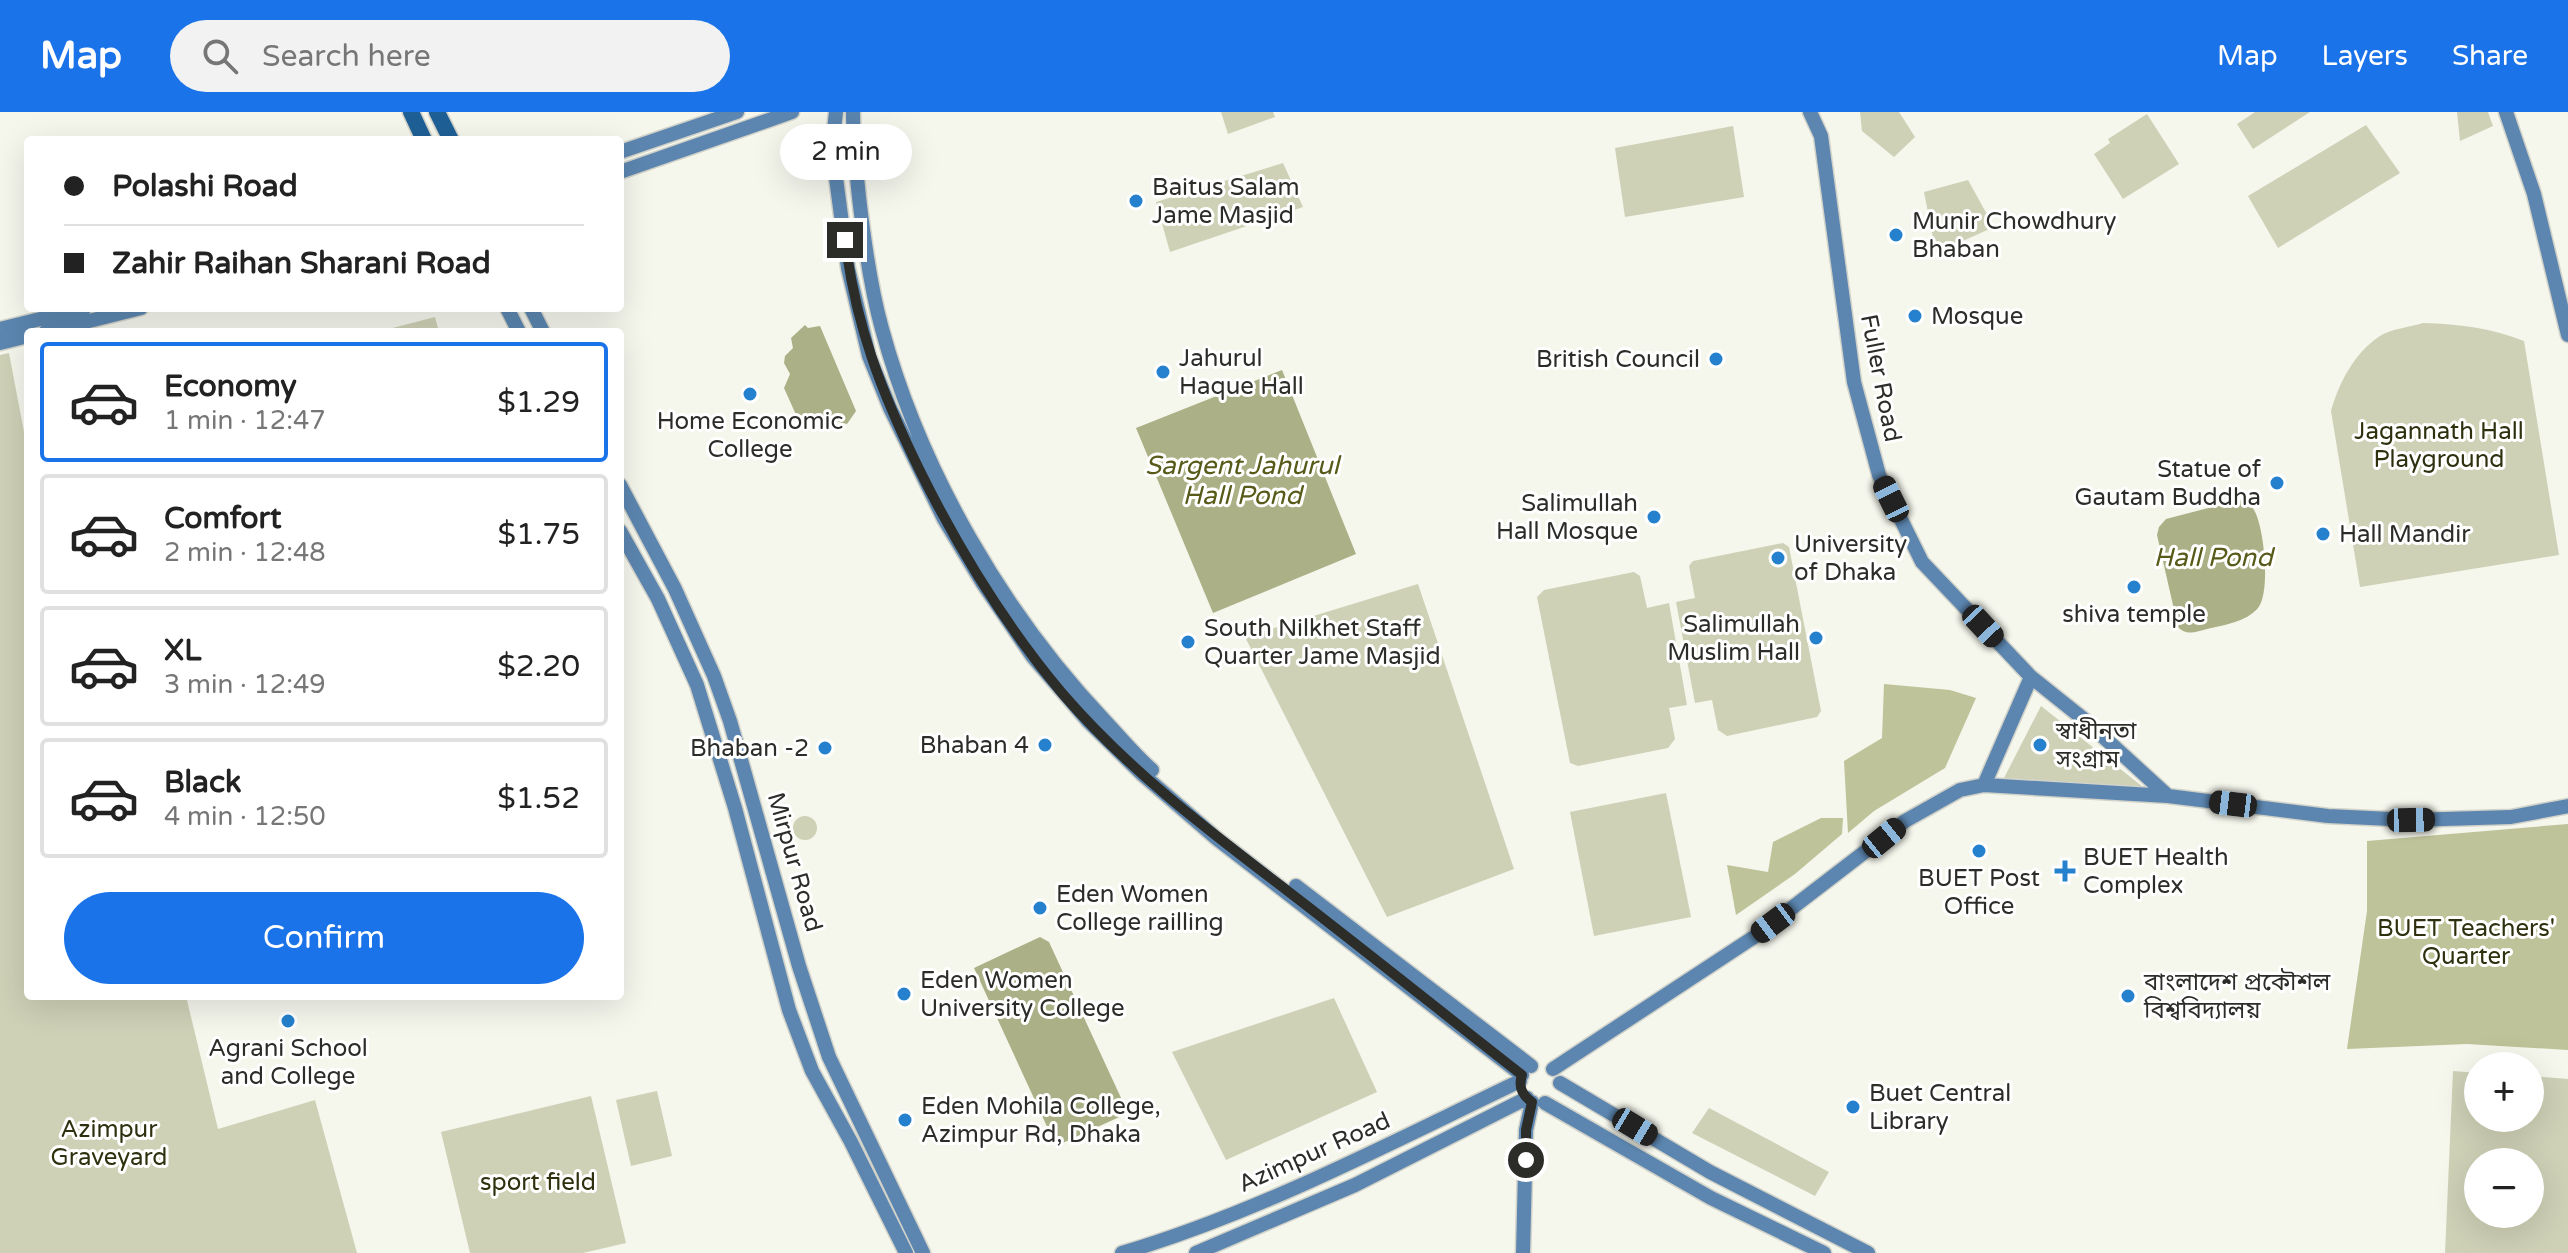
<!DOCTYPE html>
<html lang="en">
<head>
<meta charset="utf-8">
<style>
	body { margin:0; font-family:"Varela Round","Noto Sans Bengali",sans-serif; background:#f2f2f2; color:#222; height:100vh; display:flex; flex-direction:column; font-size:30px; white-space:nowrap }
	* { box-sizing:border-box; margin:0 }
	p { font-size:26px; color:#767676 }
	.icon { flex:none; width:44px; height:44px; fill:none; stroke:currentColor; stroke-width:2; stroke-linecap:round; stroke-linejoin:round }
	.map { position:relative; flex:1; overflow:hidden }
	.sheet { position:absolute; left:24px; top:216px; width:600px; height:672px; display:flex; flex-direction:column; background:#fff; border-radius:8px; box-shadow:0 8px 32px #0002 }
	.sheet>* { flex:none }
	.guide { position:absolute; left:24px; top:24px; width:600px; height:176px; border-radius:8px; box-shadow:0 8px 32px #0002; display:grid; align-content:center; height:176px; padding:0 40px; background:#fff }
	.buttons { position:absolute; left:2464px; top:940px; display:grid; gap:16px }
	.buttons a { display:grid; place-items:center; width:80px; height:80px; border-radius:50%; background:#fff; box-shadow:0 8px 32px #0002; font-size:40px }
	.end { position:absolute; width:36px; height:36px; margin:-18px; border:10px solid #2c2c29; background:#fff; box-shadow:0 0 0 4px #fff }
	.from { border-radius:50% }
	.bubble { position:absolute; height:56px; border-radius:28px; background:#fff; box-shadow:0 8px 32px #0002; font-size:26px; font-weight:600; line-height:56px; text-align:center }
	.car { position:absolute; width:24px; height:48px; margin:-24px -12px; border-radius:10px; box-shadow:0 0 6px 2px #0007; background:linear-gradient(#222 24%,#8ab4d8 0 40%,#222 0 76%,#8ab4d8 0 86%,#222 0) }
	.guide b { display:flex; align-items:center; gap:28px; height:76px; font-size:30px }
	.guide b+b { border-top:2px solid #e0e0e0 }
	.guide i { width:20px; height:20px; background:#222 }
	ul { padding:14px 0 0; list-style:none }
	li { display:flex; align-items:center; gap:24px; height:120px; margin:0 16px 12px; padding:0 24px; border:4px solid #e0e0e0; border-radius:8px }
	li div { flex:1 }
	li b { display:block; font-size:30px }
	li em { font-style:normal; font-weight:600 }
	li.active { border-color:#1a73e8 }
	li>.icon { width:72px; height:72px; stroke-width:1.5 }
	.cta { display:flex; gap:16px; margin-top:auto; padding:16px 40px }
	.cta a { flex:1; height:92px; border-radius:48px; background:#1a73e8; color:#fff; font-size:32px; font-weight:600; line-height:92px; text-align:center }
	header { display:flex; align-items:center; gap:48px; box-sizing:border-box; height:112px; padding:0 40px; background:#1a73e8; color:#fff }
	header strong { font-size:38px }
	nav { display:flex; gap:44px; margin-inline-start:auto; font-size:28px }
	.search { width:560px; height:72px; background:#f2f2f2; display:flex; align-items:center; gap:20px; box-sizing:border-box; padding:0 28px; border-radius:44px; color:#767676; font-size:30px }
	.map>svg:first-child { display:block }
</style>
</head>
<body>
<header>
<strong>Map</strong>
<div class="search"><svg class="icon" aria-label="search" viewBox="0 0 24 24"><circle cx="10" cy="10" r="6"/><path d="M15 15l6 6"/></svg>Search here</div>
<nav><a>Map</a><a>Layers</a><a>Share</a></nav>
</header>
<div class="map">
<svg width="2568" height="1141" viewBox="0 0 2568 1141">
	<rect width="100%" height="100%" fill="#f5f6ec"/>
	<path fill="#ced1b6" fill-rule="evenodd" d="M1221,0H1273L1275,5L1228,22Z
		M1860,0H1899L1915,25L1894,45L1862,19Z
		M2255,0H2310L2253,37L2237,12Z
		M2457,0H2488L2493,14L2460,29Z
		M2147,2L2179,52L2123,87L2094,42L2110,31L2108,27Z
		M2366,13L2400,61L2278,136L2248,84Z
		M1733,14L1744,85L1625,105L1615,36Z
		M1283,51L1303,95L1170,140L1156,90Z
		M1968,68L1994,115L1936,141L1924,80Z
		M435,205L439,220H377Z
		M2423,211C2460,212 2490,216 2524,229L2559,443L2360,475L2331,299C2339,271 2354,241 2380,224C2391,217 2410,215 2423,211Z
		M9,241L28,341V884H186L218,1017L315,988L357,1141H0V243Z
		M1783,431L1789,435L1821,599L1817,605L1727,624L1718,618L1712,588L1695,591L1676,490L1695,486L1689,454L1693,449Z
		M1634,460L1640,464L1647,496L1669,491L1687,593L1669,596L1675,627L1668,636L1578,654L1570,651L1537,485L1544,478Z
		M1418,472L1514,757L1387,805L1245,525Z
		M2041,594L2143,675L2004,666Z
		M1666,681L1691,805L1594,824L1570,700Z
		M793 716a12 12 0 1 1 24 0a12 12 0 1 1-24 0Z
		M1334,886L1377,980L1226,1048L1172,940Z
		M2453,959L2478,961V1006H2530V964L2568,967V1141H2445ZM2478,1050H2530V1102H2478Z
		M657,979L672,1044L631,1054L616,988Z
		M591,984L626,1131L583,1141H470L441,1020Z
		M1709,996L1829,1060L1815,1084L1692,1021Z"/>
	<path fill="#bfc399" d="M1884,572L1950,578L1976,586L1945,656L1874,699L1848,721L1844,649L1882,626Z
		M1821,706H1843L1842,722L1795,762L1736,803L1727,753L1768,760L1773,730Z
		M2568,712V938L2467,932L2347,937L2367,799V729Z"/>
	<path fill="#acb086" d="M805,213L808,216L820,214L856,299L847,312L831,308L827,313L828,320L819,317L811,308L797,305L784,276L790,262L784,251L785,244L793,236L791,226Z
		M1282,258L1356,442L1213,501L1136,316Z
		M2239,388C2245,390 2250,391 2254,398C2264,414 2271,480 2258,496C2246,510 2224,513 2207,517C2196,520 2186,524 2178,515L2157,423L2159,415L2166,407Z
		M1040,825L1049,830L1128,1001L1056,1034L974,856Z"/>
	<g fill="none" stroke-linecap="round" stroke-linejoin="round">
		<g stroke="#d1d2c9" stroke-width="17">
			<path id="secondary" d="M836,0L832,36L848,156L869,244L890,296L944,407L982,470L1033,545L1088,609L1142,662L1216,726L1522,963
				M853,0C853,29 856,56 859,85C864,129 870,174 882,217C921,360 1004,503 1106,610C1121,626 1136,644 1152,658
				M1810,0L1821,24L1854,270L1879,363L1922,450L2031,565L2086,609L2168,684
				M2506,0L2534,82L2568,223
				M620,40L737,0
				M620,60L792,0
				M507,196L519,220
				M531,196L543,220
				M0,217L85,196
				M45,220L141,196
				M0,231L28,224
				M620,373L675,477L714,564L730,609L799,854L829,945L923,1141
				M620,419L658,487L697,573L735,696L789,898L812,959L851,1030L906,1141
				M1984,673L2031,565
				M1296,774L1531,954
				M1553,957L1754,825L1905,709L1960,678L1984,673L2168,684L2328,704L2411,708L2511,705L2568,694
				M1560,971L1710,1060L1868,1141
				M1545,991L1711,1086L1824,1141
				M1122,1141C1260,1100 1390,1031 1520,969
				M1196,1141L1355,1073L1527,986
				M1523,1141L1526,1018L1532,990"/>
		</g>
		<g stroke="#d1d2c9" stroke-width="19">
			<path id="trunk" d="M411,0L424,28
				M437,0L451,28"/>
		</g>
		<use href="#secondary" stroke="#5c86b0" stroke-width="14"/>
		<use href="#trunk" stroke="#1e6096" stroke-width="16"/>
	</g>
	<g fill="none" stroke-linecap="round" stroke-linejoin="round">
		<path stroke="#2c2c29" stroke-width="10" d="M845,128C856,215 881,279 919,357C958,436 1005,513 1062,581C1128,658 1209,719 1289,780C1367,840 1444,902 1522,963C1518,975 1522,983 1532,990L1526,1018V1048"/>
	</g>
	<g fill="#2580cd" stroke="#fff" stroke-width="3">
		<circle cx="1136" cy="89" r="8"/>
		<circle cx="1896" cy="123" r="8"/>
		<circle cx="1915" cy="204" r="8"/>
		<circle cx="1716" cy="247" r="8"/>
		<circle cx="1163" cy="260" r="8"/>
		<circle cx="750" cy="282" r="8"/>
		<circle cx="2277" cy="371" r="8"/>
		<circle cx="1654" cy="405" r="8"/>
		<circle cx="2323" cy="422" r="8"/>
		<circle cx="1778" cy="446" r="8"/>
		<circle cx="2134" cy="475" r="8"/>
		<circle cx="1816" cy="526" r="8"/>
		<circle cx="1188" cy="530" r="8"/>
		<circle cx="1045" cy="633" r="8"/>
		<circle cx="2040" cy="633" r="8"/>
		<circle cx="825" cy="636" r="8"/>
		<circle cx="1979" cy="739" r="8"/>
		<path d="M2061 747h8v8h8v8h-8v8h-8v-8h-8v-8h8z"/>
		<circle cx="1040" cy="796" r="8"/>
		<circle cx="904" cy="882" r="8"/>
		<circle cx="2128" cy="884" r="8"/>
		<circle cx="288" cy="909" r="8"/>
		<circle cx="1853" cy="995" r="8"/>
		<circle cx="905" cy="1008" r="8"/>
	</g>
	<g text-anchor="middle" stroke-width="6" stroke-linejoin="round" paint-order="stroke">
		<g font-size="24" fill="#2c2c29" stroke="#fff" text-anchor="start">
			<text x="1152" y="83">Baitus Salam<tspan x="1152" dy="28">Jame Masjid</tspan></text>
			<text x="1912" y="117">Munir Chowdhury<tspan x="1912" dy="28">Bhaban</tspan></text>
			<text x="1931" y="212">Mosque</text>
			<text x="1179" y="254">Jahurul<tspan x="1179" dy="28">Haque Hall</tspan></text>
			<text x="1700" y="255" text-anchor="end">British Council</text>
			<text x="750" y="317" text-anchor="middle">Home Economic<tspan x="750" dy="28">College</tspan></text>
			<text x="2261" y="365" text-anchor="end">Statue of<tspan x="2261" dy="28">Gautam Buddha</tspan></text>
			<text x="1638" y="399" text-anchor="end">Salimullah<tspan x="1638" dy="28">Hall Mosque</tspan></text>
			<text x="2339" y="430">Hall Mandir</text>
			<text x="1794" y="440">University<tspan x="1794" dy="28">of Dhaka</tspan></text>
			<text x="2134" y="510" text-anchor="middle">shiva temple</text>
			<text x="1800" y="520" text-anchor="end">Salimullah<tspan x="1800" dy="28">Muslim Hall</tspan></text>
			<text x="1204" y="524">South Nilkhet Staff<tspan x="1204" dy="28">Quarter Jame Masjid</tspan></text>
			<text x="2056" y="627">স্বাধীনতা<tspan x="2056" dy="28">সংগ্রাম</tspan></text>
			<text x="1029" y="641" text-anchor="end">Bhaban 4</text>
			<text x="809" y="644" text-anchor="end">Bhaban -2</text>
			<text x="2083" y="753">BUET Health<tspan x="2083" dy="28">Complex</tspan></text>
			<text x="1979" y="774" text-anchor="middle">BUET Post<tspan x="1979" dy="28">Office</tspan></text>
			<text x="1056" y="790">Eden Women<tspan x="1056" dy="28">College railling</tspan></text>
			<text x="920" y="876">Eden Women<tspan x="920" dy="28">University College</tspan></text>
			<text x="2144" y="878">বাংলাদেশ প্রকৌশল<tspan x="2144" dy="28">বিশ্ববিদ্যালয়</tspan></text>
			<text x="288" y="944" text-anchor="middle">Agrani School<tspan x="288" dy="28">and College</tspan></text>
			<text x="1869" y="989">Buet Central<tspan x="1869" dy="28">Library</tspan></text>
			<text x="921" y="1002">Eden Mohila College,<tspan x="921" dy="28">Azimpur Rd, Dhaka</tspan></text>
		</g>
		<g font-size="24" fill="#2c2c29" stroke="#fff">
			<text transform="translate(1881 266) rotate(79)" y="8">Fuller Road</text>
			<text transform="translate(795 750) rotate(74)" y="8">Mirpur Road</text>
			<text transform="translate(1314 1040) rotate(-24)" y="8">Azimpur Road</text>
		</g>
		<g font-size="24" fill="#2e300e" stroke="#fff">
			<text x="2439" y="327">Jagannath Hall<tspan x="2439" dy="28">Playground</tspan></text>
			<text x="2466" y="824">BUET Teachers'<tspan x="2466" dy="28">Quarter</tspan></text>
			<text x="109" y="1025">Azimpur<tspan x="109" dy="28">Graveyard</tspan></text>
			<text x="538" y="1078">sport field</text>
		</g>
		<g font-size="26" font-style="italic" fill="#575a18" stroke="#fff">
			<text x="1242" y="362">Sargent Jahurul<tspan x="1242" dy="30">Hall Pond</tspan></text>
			<text x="2213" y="454">Hall Pond</text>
		</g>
	</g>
</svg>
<div class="buttons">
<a>+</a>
<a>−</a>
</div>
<i class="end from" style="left:1526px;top:1048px"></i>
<i class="end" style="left:845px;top:128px"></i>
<div class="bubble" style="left:780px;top:12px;width:132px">2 min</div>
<i class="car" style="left:1891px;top:387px;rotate:334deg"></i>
<i class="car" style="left:1983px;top:514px;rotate:137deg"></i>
<i class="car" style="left:2233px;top:692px;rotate:277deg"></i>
<i class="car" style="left:2411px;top:708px;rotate:89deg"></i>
<i class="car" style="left:1884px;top:726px;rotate:51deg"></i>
<i class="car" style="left:1773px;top:811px;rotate:233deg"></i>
<i class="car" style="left:1635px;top:1015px;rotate:121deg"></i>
<div class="guide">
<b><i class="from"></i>Polashi Road</b>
<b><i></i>Zahir Raihan Sharani Road</b>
</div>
<section class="sheet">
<ul>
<li class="active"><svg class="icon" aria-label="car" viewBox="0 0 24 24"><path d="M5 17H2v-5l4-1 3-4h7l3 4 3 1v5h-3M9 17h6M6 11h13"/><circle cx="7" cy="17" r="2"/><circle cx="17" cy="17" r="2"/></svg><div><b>Economy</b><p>1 min · 12:47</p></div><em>$1.29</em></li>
<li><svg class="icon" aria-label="car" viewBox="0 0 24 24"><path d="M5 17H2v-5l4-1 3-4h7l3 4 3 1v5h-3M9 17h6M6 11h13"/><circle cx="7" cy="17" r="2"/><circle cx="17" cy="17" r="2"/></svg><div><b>Comfort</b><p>2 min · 12:48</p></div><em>$1.75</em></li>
<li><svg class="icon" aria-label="car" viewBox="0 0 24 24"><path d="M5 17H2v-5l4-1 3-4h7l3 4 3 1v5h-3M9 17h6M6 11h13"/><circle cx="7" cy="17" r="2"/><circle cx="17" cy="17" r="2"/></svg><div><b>XL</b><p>3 min · 12:49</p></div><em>$2.20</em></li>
<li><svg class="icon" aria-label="car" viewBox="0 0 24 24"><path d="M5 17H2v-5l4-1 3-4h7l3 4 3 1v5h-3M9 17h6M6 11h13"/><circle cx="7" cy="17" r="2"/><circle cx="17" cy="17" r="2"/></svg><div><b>Black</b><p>4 min · 12:50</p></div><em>$1.52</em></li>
</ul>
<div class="cta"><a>Confirm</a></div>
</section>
</div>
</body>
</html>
